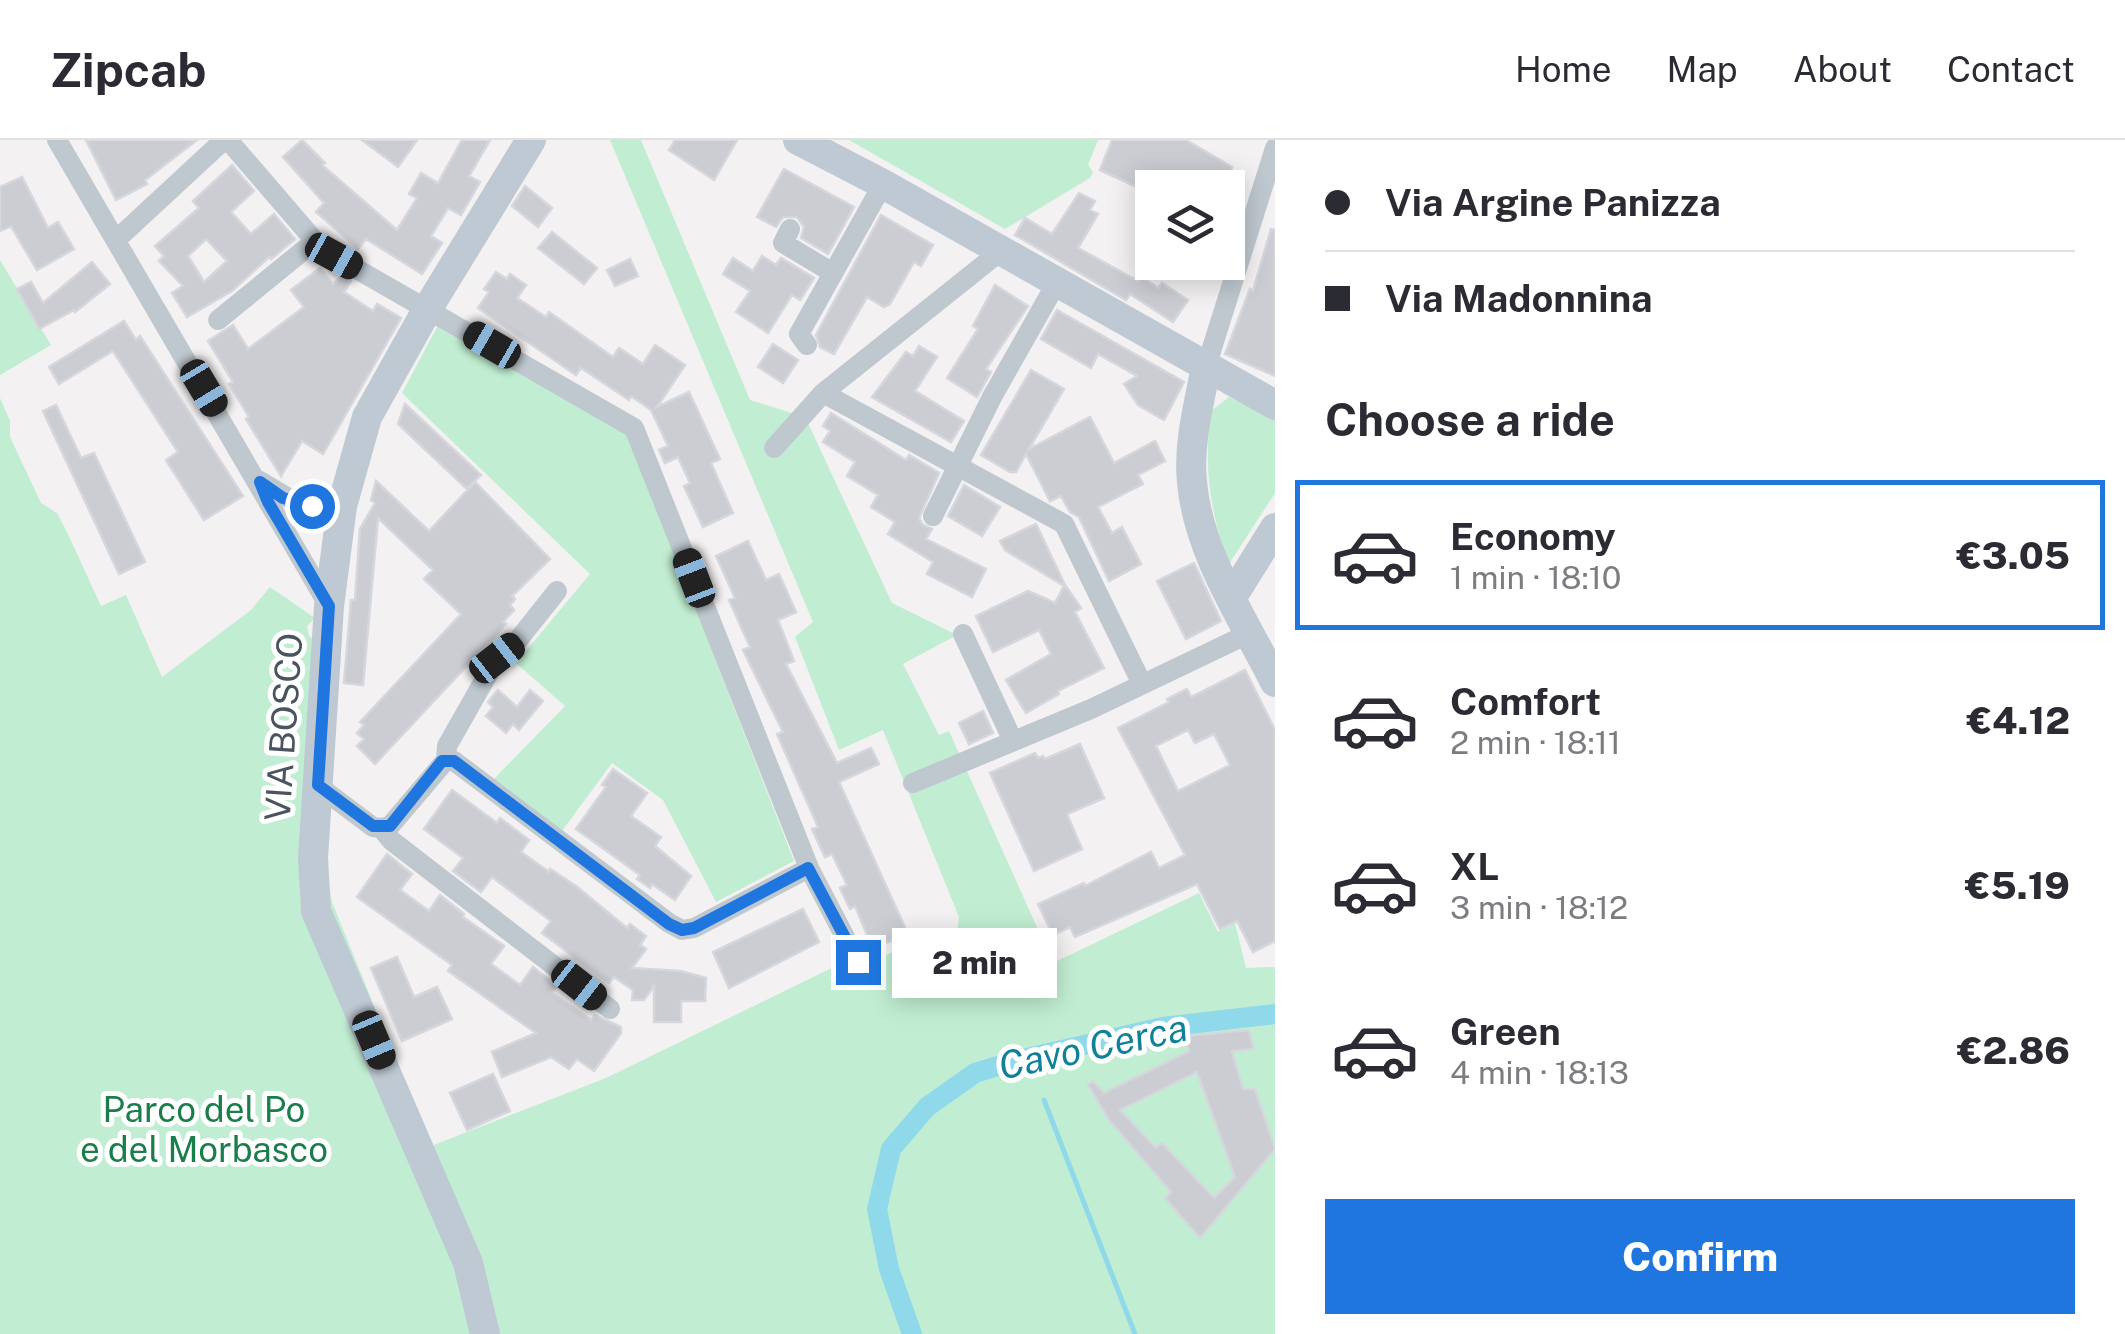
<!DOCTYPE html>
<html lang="en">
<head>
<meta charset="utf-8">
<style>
	body { margin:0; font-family:"Public Sans",sans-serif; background:#f7f7f7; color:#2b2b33; height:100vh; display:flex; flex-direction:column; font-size:38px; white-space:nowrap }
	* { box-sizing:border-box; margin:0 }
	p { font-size:32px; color:#7c7c81 }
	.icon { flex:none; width:55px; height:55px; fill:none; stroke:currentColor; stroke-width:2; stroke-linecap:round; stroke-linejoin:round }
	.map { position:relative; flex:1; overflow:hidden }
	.drawer { display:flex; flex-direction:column; background:#fff; width:850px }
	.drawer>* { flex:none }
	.banner { display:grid; align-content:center; height:220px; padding:0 50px; background:#fff }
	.controls { position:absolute; left:1135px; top:30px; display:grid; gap:20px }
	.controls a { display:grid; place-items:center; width:110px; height:110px; border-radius:0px; background:#fff; box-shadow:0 5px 25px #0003; font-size:50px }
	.end { position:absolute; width:45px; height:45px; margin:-22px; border:12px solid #1f76de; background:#fff; box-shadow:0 0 0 5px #fff }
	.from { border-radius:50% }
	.bubble { position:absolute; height:70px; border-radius:0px; background:#fff; box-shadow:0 5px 25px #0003; font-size:32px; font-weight:800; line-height:70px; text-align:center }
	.car { position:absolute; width:30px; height:60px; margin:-30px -15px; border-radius:12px; box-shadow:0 0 8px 2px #0007; background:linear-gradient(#222 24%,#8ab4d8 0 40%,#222 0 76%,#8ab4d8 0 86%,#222 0) }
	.banner b { display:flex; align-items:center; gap:35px; height:95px; font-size:38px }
	.banner b+b { border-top:2px solid #e1e1e2 }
	.banner i { width:25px; height:25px; background:#2b2b33 }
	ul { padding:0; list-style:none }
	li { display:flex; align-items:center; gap:30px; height:150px; margin:0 20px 15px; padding:0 30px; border:5px solid transparent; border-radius:0px }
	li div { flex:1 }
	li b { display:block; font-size:38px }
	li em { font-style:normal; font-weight:800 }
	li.selected { border-color:#1f76de }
	li>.icon { width:90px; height:90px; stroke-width:1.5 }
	h2 { padding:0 50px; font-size:45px; line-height:120px }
	.primary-button { display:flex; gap:20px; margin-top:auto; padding:20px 50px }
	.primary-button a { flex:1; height:115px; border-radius:0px; background:#1f76de; color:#fff; font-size:40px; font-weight:800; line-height:115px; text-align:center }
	header { display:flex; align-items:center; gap:60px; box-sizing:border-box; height:140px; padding:0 50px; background:#fff; border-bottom:2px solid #e1e1e2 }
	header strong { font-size:48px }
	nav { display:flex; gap:55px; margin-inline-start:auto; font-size:35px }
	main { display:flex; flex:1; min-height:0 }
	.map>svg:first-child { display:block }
</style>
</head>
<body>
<header>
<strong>Zipcab</strong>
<nav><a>Home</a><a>Map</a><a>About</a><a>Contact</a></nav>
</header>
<main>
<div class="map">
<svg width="1275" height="1194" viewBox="0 0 1275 1194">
	<rect width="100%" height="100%" fill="#f3f1f1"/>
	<path fill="#c1eed2" d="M610,0H641L750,260L805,277L892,463L957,495L903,524L939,595L949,591L1053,823L1199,753L1218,792L1235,783L1246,828L1275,827V1194H0V258L10,281V297L41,363L57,373L67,392L101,466L126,455L162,537L251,470L270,447L315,478L307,486L309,496L317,502L328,739L332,762L431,1006L606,938L848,820H872L942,794L946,800L957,791L959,777L883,590L839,610L795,497L813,482Z
		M849,0H1098L1088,25L1093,32L1090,38L1005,89Z
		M0,120L51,205L0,235Z
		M437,187L627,294L794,721L716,762L663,660L612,623L562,691L494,639L565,566L516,523L590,434L402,253Z
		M1229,257L1275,278V353L1229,424C1210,373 1203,325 1211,271Z"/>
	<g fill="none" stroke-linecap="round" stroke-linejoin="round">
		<path stroke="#90d9ea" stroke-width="5" d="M1044,960L1135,1194"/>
		<path stroke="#90d9ea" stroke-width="20" d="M912,1194L889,1129L877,1069L891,1009L927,967L975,933L1014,921L1163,887L1275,874"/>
	</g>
	<path fill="#cbcdd3" stroke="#d5d7dc" stroke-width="2.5" fill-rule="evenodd" d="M86,0H197L145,40L147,44L116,60Z
		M302,0L325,23L322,25L397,90L417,58L409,54L421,33L438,43L462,0H490L469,36L480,42L461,75L448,68L431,96L442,103L422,134L366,99L358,109L316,72L324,63L283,17Z
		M362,0H417L398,27Z
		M675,0H737L714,40L669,10Z
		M1112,0H1186L1232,27L1224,48H1152V54L1100,30Z
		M232,25L254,51L231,72L251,94L274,74L295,99L271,119L269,117L232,151L187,177L172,153L183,146L159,121L164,116L155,106L199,68L193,61ZM206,99L227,121L204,142L188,116Z
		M784,29L854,67L828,114L801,98L804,87L797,77H783L776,87L757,77Z
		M22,37L48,88L58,82L74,109L37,130L11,86L0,91V47Z
		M525,46L552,68L538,87L512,66Z
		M1079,53L1095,61L1090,70L1098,74L1078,108L1138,141L1141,136L1158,148L1162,143L1188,160L1173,182L1130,154L1126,160L1015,95L1025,78L1052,94Z
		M881,75L933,105L921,126L914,122L890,164L884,167L867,157L834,214L820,207L816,195Z
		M1271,89L1275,90V236L1225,214L1250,149L1253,151Z
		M552,92L597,128L584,144L538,108Z
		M762,116L776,125L781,118L814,138L800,160L792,155L768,193L736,172L750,151L723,134L733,118L753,131Z
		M630,119L638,136L615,146L607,130Z
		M92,122L110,144L75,172L74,170L39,189L17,149L31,142L43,163Z
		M320,128L333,144L342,136L351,141L344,152L373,171L377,164L401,178L323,314L302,301L281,336L246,279L249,277L229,244L233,242L208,201L233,185L248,209L304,167L291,150Z
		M496,132L507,139L510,134L526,145L517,158L546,177L549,172L613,217L619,208L643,224L655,205L685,225L657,267L689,252L720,319L711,323L733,373L703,387L684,346L690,343L678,317L665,323L659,310L668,306L651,270L631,256L629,260L581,228L576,235L478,168L489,152L484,149Z
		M995,145L1028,166L986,229L991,232L977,257L947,238L978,189L973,186Z
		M1057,170L1184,242L1164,280L1138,265L1124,244L1137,236L1098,214L1091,228L1041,199Z
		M124,181L136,200L140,196L243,356L204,380L166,320L178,312L113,211L59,244L49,227Z
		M773,204L798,220L783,243L758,227Z
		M919,206L937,217L915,251L964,281L951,302L872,257L906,212L913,216Z
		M1031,230L1064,249L1029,309L1090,277L1114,323L1155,301L1165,321L1138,335L1143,344L1098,367L1112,393L1122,387L1141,424L1109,441L1079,377L1070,372L1061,356L1050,361L1026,314L1016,332H1010L981,315Z
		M405,264L481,335L467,349L398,284Z
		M56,265L81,318L94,313L145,422L119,434L43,271Z
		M831,273L906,320L909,315L939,333L919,378L922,384L932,389L926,399L986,429L972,457L927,434L933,422L888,394L895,382L871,367L878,355L847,336L855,322L823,302L830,291L823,286Z
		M376,341L429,391L475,342L550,419L512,456L515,459L510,465L514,470L503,482L506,484L375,624L357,606L364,599L357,593L364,585L360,582L461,474L424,439L433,430L378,378L363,545L344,543L351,460H355L360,389L375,363L371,360Z
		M964,345L1000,367L982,396L948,376Z
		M1036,384L1065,445L1081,468L1075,472L1104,528L1058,551L1059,554L1026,573L1006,540L1051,514L1039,490L993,512L976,476L1028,451L1055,463L1064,446L1005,410L1000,401Z
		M748,401L766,440L779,434L796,472L778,480L794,521L786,524L837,623L871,608L879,624L839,642L908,794L877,807L874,801L870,802L855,766L850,769L840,748L847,745L832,714L825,717L812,689L818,687L777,594L783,592L743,510L750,507L729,460L735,458L716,416Z
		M1194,423L1221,481L1186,499L1157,441Z
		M1245,530L1275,590V801L1253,812L1237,781L1220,789L1197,744L1075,797L1070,787L1053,795L1038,764L1084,743L1085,746L1151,712L1159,728L1185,715L1118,588L1169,562L1167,559L1187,549L1191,557ZM1188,590L1195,603L1214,594L1230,625L1178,651L1156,606Z
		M498,550L517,567L530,550L543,561L519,590L513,584L506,593L486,576L493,567L488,562Z
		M983,571L993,593L969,604L959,583Z
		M1080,604L1104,658L1067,674L1082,709L1034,731L990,633L1035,613L1038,618L1043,616L1045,619Z
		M613,629L647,653L631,676L661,697L655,706L691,736L675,760L652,744L650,748L637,739L640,735L576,689L606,647L602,645Z
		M452,650L497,683L500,678L529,700L521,712L549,732L550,729L576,746L627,788L630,784L646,796L640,805L646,809L632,828L680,831L706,838L705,861H681V882H654V846L644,860H632L633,850L614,837L609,843L542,793L551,781L492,737L481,752L453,731L463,718L424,689Z
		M387,714L412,734L400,750L429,771L440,755L464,774L463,777L504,806L491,824L520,845L533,827L557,846L552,853L591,880L595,875L621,887V893L594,931L577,919L569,929L551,917L502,937L492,912L536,893L448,831L452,825L357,757Z
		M803,769L819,802L729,848L713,812Z
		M397,817L414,857L437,847L452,879L402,901L371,828Z
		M1249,890L1254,909L1232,911L1243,949H1255L1275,1009L1200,1098L1165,1058L1171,1052L1109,980L1088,945L1093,941L1104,953L1189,911L1184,896ZM1197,932L1235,1037L1214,1058L1162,1003L1156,1008L1120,970Z
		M493,934L510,971L467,990L450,953Z"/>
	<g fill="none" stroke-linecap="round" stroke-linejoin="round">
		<path stroke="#bfc8cf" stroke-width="20" d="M57,0L329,466
			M228,0L315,101L334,116L634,288L809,728L694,788L682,790L669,783L454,621L446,620
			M790,89L783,103L833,133
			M116,100L224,0
			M218,180L315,101
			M807,205L799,194L883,44
			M1206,227L1275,8
			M823,253L1064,384L1142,544
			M774,308L823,253L1001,111
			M260,341L297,363L342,366
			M933,376L992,257L1057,142
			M963,494L1013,601
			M913,643L1091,569L1250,493
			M317,645L373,687L381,688L392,701L610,869
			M381,688L390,686L446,620L447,606L497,518L514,505L557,451
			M809,728L858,822"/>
		<path stroke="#bfc9d3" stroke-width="30" d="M798,0L883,44L1275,265
			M1206,227C1199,264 1188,304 1192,342C1198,413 1244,480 1275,542
			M1232,457L1275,388
			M485,1194L468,1123L316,771L313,718L329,466L342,366L367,277L428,168L531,0"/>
	</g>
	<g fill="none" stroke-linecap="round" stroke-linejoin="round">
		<path stroke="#1f76de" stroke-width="12" d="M312,366L283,358L260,342L268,362L329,466L318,645L373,686H390L442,621H454L669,784L682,790L694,788L808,728L858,822"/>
	</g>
	<g text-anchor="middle" stroke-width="10" stroke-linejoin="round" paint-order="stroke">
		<g font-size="35" fill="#49545e" stroke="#fff">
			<text transform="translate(284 587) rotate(-86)" y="12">VIA BOSCO</text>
		</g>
		<g font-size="35" fill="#1a7e4a" stroke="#fff">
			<text x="204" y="982">Parco del Po<tspan x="204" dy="40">e del Morbasco</tspan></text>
		</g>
		<g font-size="38" font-style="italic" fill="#118099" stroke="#fff">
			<text transform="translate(1093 907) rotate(-12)" y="13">Cavo Cerca</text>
		</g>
	</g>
</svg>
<div class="controls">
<a><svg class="icon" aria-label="layers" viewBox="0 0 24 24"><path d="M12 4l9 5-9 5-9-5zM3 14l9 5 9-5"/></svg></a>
</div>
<i class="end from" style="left:312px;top:366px"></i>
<i class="end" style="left:858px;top:822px"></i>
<div class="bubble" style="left:892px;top:788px;width:165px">2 min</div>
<i class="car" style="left:334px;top:116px;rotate:119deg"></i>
<i class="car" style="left:492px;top:205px;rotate:300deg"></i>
<i class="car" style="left:204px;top:248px;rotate:149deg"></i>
<i class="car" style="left:694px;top:438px;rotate:339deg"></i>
<i class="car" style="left:497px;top:518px;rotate:52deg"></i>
<i class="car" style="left:579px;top:845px;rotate:128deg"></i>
<i class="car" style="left:374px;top:900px;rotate:157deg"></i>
</div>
<section class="drawer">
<div class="banner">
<b><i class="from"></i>Via Argine Panizza</b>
<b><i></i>Via Madonnina</b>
</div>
<h2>Choose a ride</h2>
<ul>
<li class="selected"><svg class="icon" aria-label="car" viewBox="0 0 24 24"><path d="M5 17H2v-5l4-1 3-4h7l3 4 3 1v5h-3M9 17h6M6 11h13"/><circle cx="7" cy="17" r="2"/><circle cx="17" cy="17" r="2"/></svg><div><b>Economy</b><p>1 min · 18:10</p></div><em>€3.05</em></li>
<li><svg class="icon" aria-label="car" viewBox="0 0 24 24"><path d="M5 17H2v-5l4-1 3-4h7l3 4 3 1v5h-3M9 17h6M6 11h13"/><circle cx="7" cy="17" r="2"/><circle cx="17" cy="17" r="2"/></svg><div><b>Comfort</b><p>2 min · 18:11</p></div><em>€4.12</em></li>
<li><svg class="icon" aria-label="car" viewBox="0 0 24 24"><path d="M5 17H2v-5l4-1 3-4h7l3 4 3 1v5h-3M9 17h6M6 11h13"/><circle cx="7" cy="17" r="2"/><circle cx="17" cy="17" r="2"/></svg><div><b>XL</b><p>3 min · 18:12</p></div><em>€5.19</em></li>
<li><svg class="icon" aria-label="car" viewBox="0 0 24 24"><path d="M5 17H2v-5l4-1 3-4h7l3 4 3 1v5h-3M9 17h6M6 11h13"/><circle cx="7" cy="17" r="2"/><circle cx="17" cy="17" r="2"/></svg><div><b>Green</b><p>4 min · 18:13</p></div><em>€2.86</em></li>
</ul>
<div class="primary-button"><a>Confirm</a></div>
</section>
</main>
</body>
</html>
